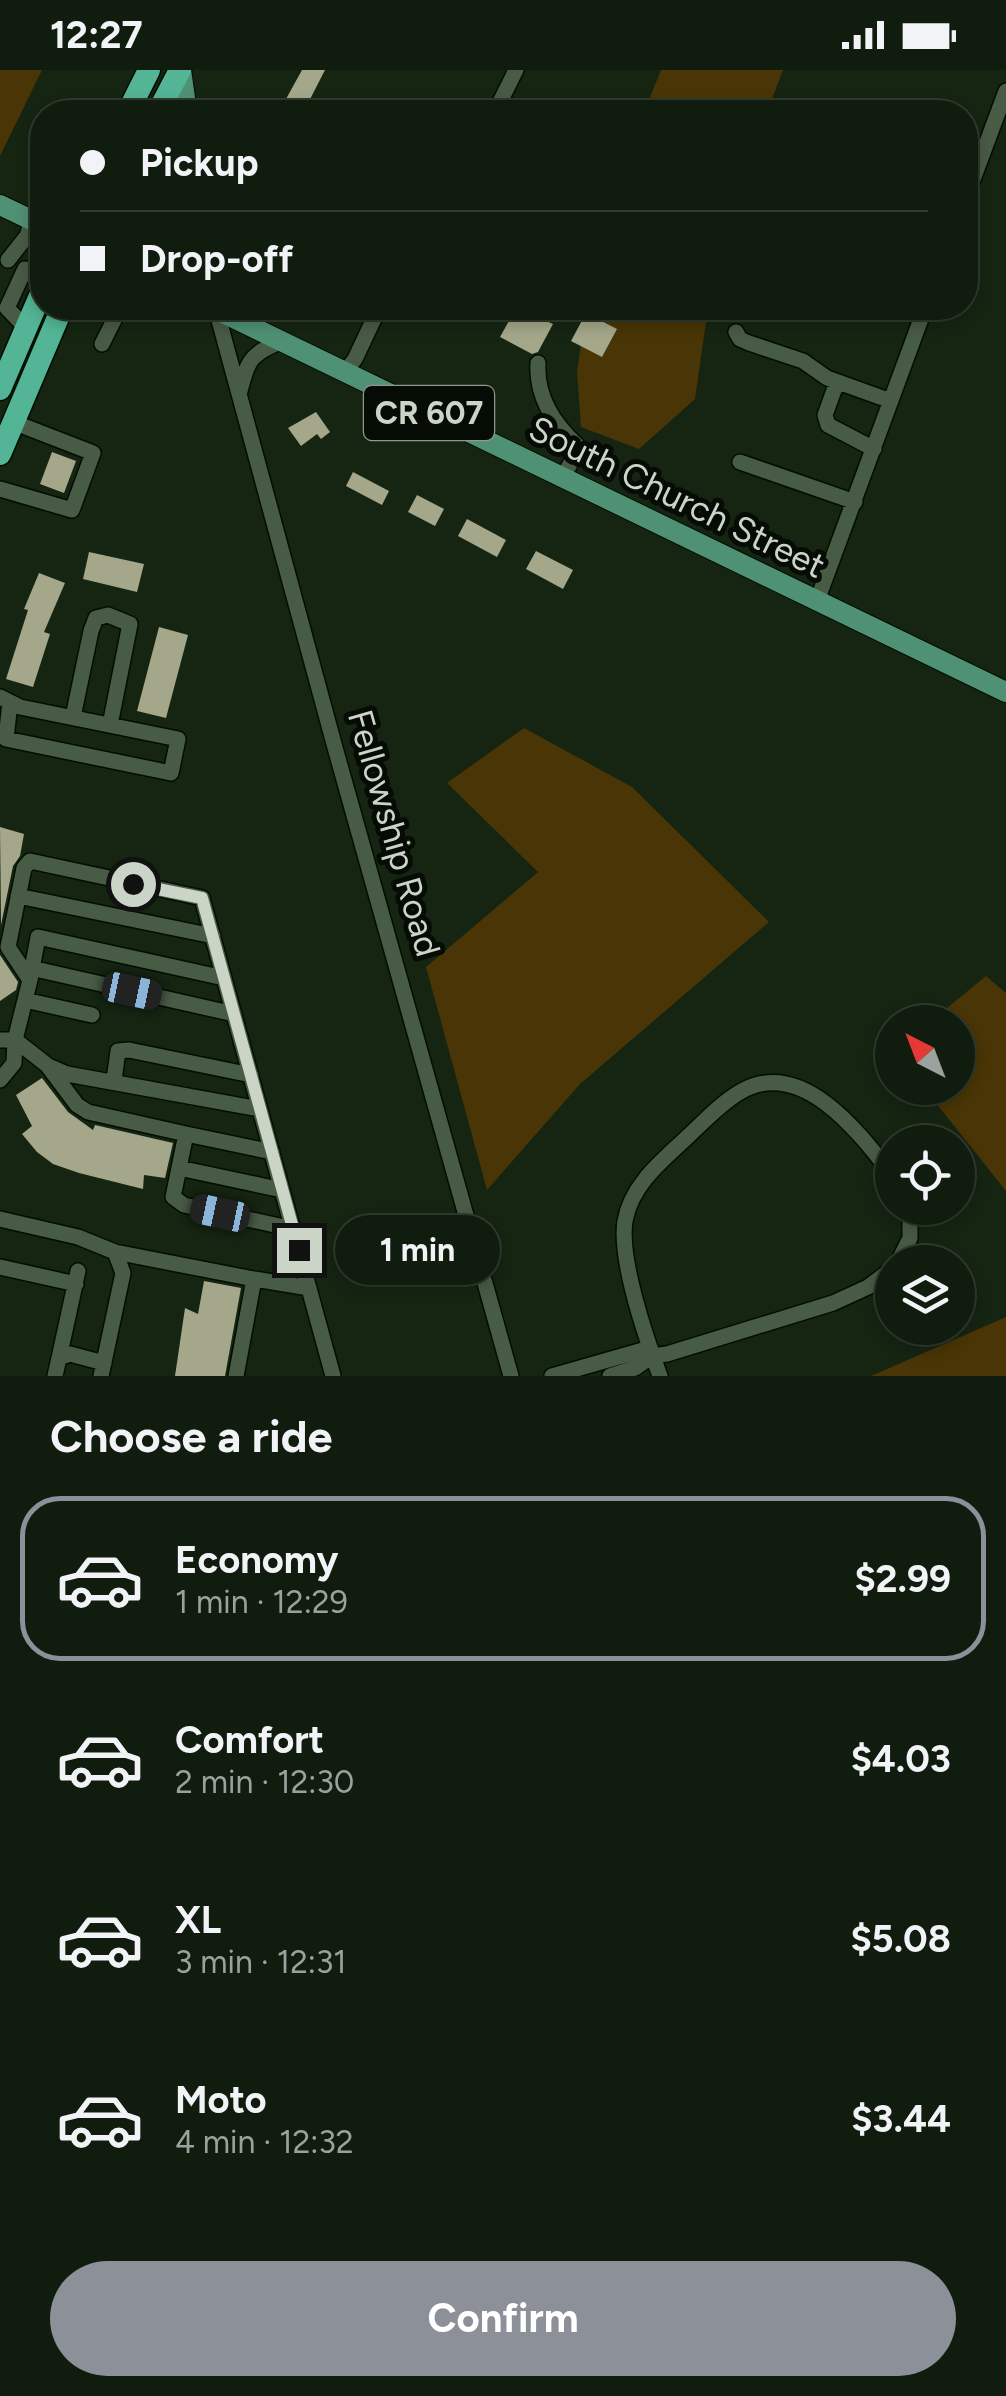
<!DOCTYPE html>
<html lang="en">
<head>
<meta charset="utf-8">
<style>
	body { margin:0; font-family:Figtree,sans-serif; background:#1e291c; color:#f1f3f6; height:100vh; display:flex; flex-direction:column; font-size:38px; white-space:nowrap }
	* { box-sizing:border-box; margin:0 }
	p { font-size:32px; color:#9ca19e }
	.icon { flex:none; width:55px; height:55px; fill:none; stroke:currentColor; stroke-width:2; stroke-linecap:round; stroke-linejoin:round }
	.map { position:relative; height:1306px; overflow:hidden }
	.sheet { display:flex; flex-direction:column; background:#101c0e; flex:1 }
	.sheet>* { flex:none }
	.banner { position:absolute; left:30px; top:30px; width:948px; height:220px; border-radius:40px; box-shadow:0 5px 15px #0003,0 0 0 2px #303a2e; display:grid; align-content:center; height:220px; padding:0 50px; background:#101c0e }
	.needle { width:65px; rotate:318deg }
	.tools { position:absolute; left:875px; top:935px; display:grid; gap:20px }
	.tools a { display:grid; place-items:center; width:100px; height:100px; border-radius:50%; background:#101c0e; box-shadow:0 5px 15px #0003,0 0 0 2px #303a2e; font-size:50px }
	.end { position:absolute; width:45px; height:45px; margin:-22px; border:12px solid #cad5c8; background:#111; box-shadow:0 0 0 5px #111 }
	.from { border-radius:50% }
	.bubble { position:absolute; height:70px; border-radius:35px; background:#101c0e; box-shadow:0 5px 15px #0003,0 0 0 2px #303a2e; font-size:32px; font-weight:700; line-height:70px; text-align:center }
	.car { position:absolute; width:30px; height:60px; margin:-30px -15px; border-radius:12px; box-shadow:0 0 8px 2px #0007; background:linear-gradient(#222 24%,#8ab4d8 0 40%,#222 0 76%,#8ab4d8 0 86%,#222 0) }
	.banner b { display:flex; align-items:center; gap:35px; height:95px; font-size:38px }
	.banner b+b { border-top:2px solid #303a2e }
	.banner i { width:25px; height:25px; background:#f1f3f6 }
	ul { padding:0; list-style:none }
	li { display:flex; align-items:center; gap:30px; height:165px; margin:0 20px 15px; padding:0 30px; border:5px solid transparent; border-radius:40px }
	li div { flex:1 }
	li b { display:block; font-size:38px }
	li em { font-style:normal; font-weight:700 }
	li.selected { border-color:#8c9099 }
	li>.icon { width:90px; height:90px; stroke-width:1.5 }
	h2 { padding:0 50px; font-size:45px; line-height:120px }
	.action { display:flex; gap:20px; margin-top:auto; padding:20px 50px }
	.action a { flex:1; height:115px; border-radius:60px; background:#8c9099; color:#fff; font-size:40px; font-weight:700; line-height:115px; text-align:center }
	.status { display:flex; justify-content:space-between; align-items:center; height:70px; padding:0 50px; background:#101c0e; direction:ltr }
	.status svg { height:28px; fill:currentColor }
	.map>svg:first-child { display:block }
</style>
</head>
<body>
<div class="status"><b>12:27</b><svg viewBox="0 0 49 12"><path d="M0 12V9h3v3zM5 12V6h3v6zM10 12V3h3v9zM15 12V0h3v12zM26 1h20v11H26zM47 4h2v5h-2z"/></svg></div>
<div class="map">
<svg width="1006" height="1306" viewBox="0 0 1006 1306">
	<rect width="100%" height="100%" fill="#152512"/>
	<path fill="#493505" d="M0,0H42L0,86Z
		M661,0H783L767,42H644Z
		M586,238H708L695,329L639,379L581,357L577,302Z
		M524,658L632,717L769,852L580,1014L487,1120L426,897L538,802L447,713Z
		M986,906L1006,923V1121L924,1018H958V952H930Z
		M1006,1247V1306H871Z"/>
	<path fill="#a4a789" d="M302,0H325L305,39L286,29Z
		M516,238L553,254L538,282L532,284L500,267Z
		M586,243L617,259L602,287L571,271Z
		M316,342L330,362L321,369L317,364L301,376L288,358Z
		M52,382L76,391L64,423L40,414Z
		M353,402L389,421L382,435L346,416Z
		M417,425L444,439L435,456L408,442Z
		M467,449L506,470L497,487L458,466Z
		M536,481L573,500L563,519L526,499Z
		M89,482L144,494L137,522L83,509Z
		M39,503L65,513L44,562L50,564L33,617L6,609L28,540L24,539Z
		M159,557L188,565L166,648L137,641Z
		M0,757L24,764L20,786L13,796L1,855Z
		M0,885L18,912L16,920L0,931Z
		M42,1008L68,1042L93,1060L95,1055L173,1073L165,1108L144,1105L143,1119L79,1103L53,1094L37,1082L22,1064L32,1056L16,1025Z
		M204,1211L241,1218L225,1306H175L185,1238L198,1244Z"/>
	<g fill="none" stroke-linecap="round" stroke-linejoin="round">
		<g stroke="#020e01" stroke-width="18">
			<path id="minor" d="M495,42L516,0
				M965,131L1006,21
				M8,190L27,166L32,150
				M216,239L334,674L511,1306
				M26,258L7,238L25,199L42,203
				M736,262L740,269L749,273L803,291L827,308L891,331
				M102,274L117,244L127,238
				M538,293C536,326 553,353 577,375L576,384L562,408
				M345,302L355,289L379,238
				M837,312L825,345L828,355L874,379
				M240,321C248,289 251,284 282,271
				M740,392L855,432
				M0,419L72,440L93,383L13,352
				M817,531L925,238
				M0,627L20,637L178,669L171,703L6,669L10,632
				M73,647L91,561L96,548L108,545L130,554L110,655
				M18,826L213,866
				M31,898L234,944
				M30,910L38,867L224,908
				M25,930L92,945
				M0,970H15L30,910L8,877L24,798L30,791L202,828L333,1306
				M15,970L47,995L77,1035L88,1042L186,1064L173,1127L184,1135L293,1159
				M51,997L67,1004L260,1039
				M0,1010L14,993L15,970
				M114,1010L118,981L129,980L251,1005
				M186,1064L272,1082
				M179,1098L282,1120
				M0,1149L78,1167L115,1182L123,1203L101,1306
				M115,1182L254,1209L236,1306
				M898,1192L910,1168V1138
				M0,1197L76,1214
				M254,1209L309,1218
				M59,1288L78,1201
				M55,1306L59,1288L70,1284L104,1293
				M552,1306L643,1280L652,1286L667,1284L833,1233L868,1217L892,1199
				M610,1306L635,1298L652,1286
				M660,1306C646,1268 619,1189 625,1151C631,1117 658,1094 682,1072C701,1055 718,1035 740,1022C801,986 859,1062 892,1105"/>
		</g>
		<g stroke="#020e01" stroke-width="22">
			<path id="major" d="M181,0L187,42
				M0,135L42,155
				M213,238L1006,622"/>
		</g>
		<g stroke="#020e01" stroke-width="25">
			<path id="highway" d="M128,42L149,0
				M158,42L180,0
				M0,319L42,221
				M0,384L62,238"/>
		</g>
		<use href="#minor" stroke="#485b45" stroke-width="15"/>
		<use href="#major" stroke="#4f9175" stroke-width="20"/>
		<use href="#highway" stroke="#53b595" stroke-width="22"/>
	</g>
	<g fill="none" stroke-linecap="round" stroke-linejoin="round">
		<path stroke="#cad5c8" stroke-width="12" d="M133,814L202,828L299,1180"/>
	</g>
	<g text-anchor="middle" stroke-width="10" stroke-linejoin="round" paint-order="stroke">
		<rect fill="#060c05" stroke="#8f998e" stroke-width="2.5" x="364" y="316" width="130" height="54" rx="8"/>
		<g font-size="32" font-weight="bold" fill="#cad5c8">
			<text x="429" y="354">CR 607</text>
		</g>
		<g font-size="35" fill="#cad5c8" stroke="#060c05">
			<text transform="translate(677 427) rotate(26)" y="12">South Church Street</text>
			<text transform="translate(394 763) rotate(74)" y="12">Fellowship Road</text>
		</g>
	</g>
</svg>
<div class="tools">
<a><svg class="needle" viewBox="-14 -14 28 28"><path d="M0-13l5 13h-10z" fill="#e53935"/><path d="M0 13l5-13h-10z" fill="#9ca19e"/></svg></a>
<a><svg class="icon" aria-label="locate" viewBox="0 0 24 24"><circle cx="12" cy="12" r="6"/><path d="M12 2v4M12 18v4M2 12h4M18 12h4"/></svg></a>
<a><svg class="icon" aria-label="layers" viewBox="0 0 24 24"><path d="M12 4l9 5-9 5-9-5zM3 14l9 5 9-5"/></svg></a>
</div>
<i class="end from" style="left:133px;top:814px"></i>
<i class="end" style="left:299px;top:1180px"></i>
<div class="bubble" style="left:335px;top:1145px;width:165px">1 min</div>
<i class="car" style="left:132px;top:921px;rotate:102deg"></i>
<i class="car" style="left:220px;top:1143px;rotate:282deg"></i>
<div class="banner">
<b><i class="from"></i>Pickup</b>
<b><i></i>Drop-off</b>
</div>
</div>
<section class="sheet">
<h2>Choose a ride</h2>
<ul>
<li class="selected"><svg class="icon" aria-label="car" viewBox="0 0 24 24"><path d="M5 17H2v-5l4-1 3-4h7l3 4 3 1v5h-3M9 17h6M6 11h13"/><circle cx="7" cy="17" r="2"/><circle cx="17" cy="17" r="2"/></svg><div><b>Economy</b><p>1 min · 12:29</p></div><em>$2.99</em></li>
<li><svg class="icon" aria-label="car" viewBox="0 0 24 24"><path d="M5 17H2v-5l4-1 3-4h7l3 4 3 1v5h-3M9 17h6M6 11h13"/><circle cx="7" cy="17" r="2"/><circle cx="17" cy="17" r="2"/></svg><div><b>Comfort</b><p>2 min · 12:30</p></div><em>$4.03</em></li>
<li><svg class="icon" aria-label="car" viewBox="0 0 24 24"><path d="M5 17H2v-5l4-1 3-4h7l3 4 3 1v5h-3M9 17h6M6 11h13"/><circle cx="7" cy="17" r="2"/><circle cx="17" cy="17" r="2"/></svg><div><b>XL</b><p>3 min · 12:31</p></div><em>$5.08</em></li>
<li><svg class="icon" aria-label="car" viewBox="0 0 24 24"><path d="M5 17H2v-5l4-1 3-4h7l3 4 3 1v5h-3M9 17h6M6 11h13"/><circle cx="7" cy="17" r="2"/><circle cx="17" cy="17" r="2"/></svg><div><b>Moto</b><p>4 min · 12:32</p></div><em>$3.44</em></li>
</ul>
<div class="action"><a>Confirm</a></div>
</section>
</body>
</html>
